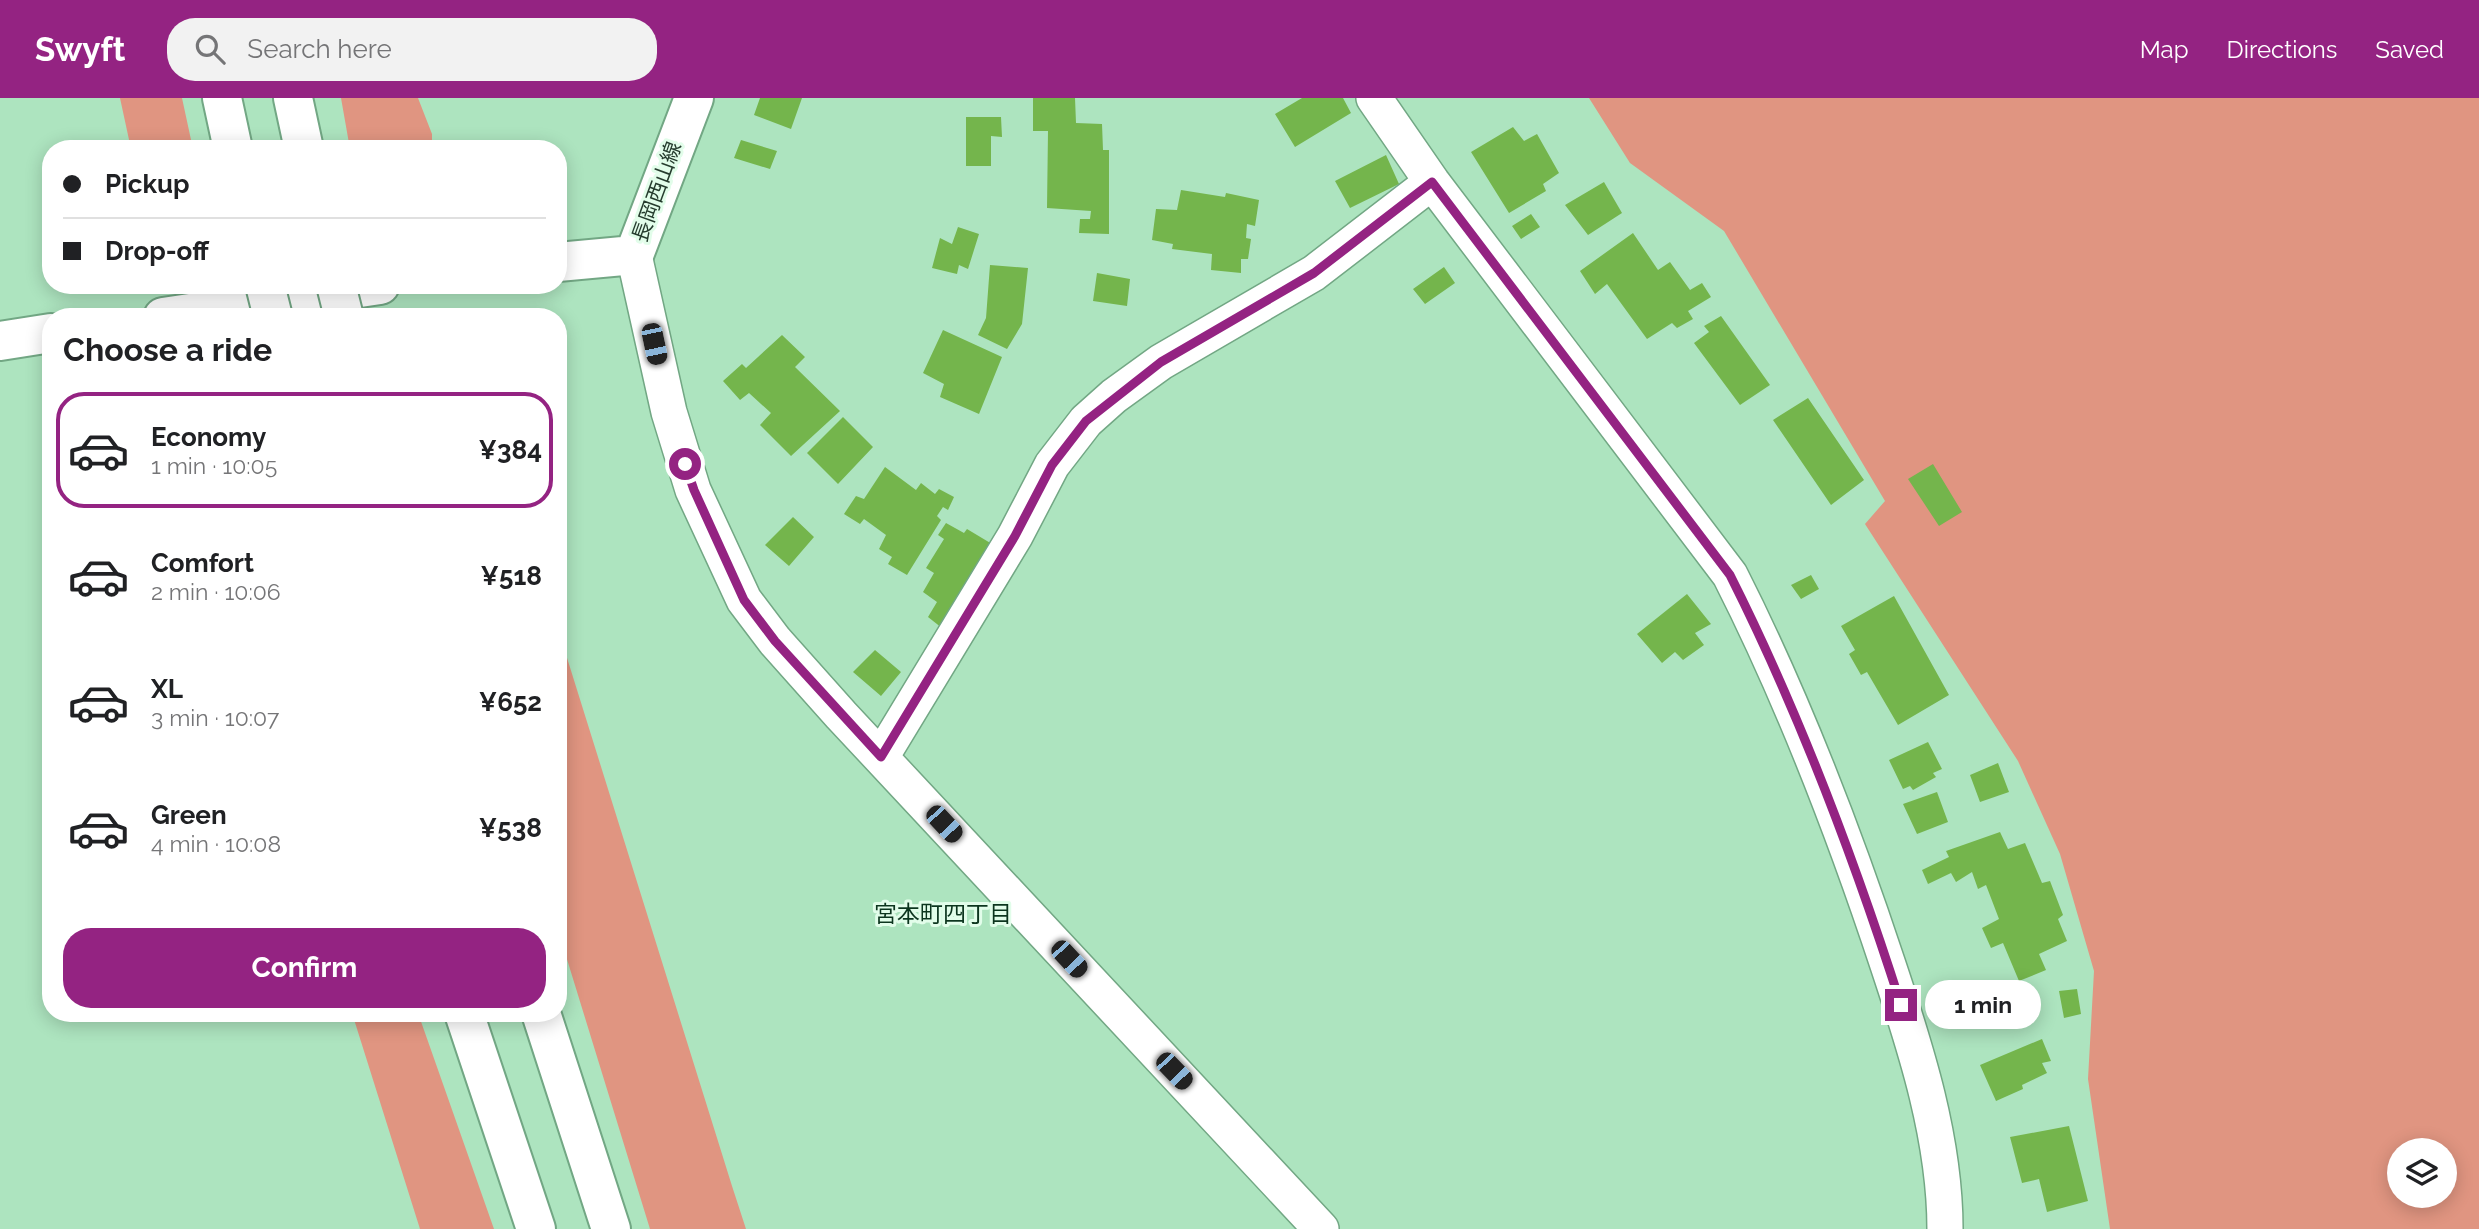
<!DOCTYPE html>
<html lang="en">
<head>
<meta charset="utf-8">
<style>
	body { margin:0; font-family:Raleway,"Noto Sans JP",sans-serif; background:#f2f2f2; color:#202124; height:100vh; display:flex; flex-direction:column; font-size:26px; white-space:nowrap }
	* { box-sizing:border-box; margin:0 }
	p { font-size:23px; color:#757577 }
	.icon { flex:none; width:38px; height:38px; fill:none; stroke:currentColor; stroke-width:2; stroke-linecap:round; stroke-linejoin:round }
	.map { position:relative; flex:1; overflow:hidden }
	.side { position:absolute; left:42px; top:210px; width:525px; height:714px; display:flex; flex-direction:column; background:#fff; border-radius:28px; box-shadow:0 4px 18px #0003 }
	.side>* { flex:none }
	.hud { position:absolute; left:42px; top:42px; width:525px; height:154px; border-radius:28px; box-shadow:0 4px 18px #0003; display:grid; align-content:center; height:154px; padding:0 21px; background:#fff }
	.buttons { position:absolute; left:2387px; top:1040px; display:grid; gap:14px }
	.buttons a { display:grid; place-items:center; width:70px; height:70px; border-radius:50%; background:#fff; box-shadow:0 4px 18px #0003; font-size:35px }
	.end { position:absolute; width:32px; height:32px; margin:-16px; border:9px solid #942382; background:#fff; box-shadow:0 0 0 4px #fff }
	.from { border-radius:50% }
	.bubble { position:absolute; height:49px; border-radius:24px; background:#fff; box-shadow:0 4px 18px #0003; font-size:23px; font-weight:700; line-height:49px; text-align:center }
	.car { position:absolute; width:21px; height:42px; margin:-21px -10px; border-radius:9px; box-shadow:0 0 5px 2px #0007; background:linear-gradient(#222 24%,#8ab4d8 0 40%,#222 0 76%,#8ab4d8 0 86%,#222 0) }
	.hud b { display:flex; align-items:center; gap:24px; height:66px; font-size:26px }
	.hud b+b { border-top:2px solid #e0e0e0 }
	.hud i { width:18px; height:18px; background:#202124 }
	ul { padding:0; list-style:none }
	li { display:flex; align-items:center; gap:21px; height:116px; margin:0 14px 10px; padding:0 7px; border:4px solid transparent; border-radius:28px }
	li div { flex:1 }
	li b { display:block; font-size:26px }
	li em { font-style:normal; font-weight:700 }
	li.active { border-color:#942382 }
	li>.icon { width:63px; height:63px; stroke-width:1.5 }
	h2 { padding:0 21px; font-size:32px; line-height:84px }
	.button { display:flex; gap:14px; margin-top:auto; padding:14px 21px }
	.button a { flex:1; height:80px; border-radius:28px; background:#942382; color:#fff; font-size:28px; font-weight:700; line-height:80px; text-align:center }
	header { display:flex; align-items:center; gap:42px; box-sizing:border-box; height:98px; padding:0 35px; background:#942382; color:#fff }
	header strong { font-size:33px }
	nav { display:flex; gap:38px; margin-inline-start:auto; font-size:24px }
	.search { width:490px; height:63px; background:#f2f2f2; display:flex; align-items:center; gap:18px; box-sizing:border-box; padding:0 24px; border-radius:28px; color:#757577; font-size:26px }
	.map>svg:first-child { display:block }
</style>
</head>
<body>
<header>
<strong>Swyft</strong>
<div class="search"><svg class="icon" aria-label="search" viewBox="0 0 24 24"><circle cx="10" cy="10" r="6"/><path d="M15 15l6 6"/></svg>Search here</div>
<nav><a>Map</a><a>Directions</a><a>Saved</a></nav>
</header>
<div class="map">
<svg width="2479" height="1131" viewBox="0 0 2479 1131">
	<rect width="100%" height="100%" fill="#ade4bf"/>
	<path fill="#e09581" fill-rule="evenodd" d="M120,0H182L193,51H131Z
		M341,0H418L432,36V51H350Z
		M1589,0H2479V1131H2110L2088,981L2094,873L2060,756L2018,663L1865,426L1885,403L1724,133L1630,65ZM2399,1052H2445V1097H2399Z
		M558,531L732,1088L746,1131H650L558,832Z
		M352,915H418L494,1131H420Z"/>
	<path fill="#74b54c" d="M760,0H802L791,31L754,17Z
		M1033,0H1075L1076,25L1102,26L1103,52H1109V136L1079,135L1080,121H1090L1091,113L1047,110L1048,33H1033Z
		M1302,0H1343L1351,15L1295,49L1275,16Z
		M966,19H1001L1002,39L991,38V68H966Z
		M1513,29L1524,43L1537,36L1559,75L1543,86L1546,93L1509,115L1471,54Z
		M741,42L777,53L770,71L734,60Z
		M1386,57L1399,86L1350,110L1335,83Z
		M1604,84L1622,115L1588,137L1565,107Z
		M1181,92L1225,99L1226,95L1259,102L1255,128L1247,126L1246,140L1251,141L1248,161H1241V175L1211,172L1212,156L1172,151L1173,146L1152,142L1156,111L1177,112Z
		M1531,116L1540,129L1521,141L1512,128Z
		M958,129L979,136L968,171L959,167L957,176L932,170L940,140L952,146Z
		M1633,135L1658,172L1670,164L1690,192L1702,185L1711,199L1688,213L1693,221L1677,230L1672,225L1647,241L1607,186L1595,196L1580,173Z
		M990,167L1028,170L1022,226L1007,251L978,237L986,220Z
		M1444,169L1455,185L1425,206L1413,191Z
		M1097,175L1130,181L1127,208L1093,203Z
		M1721,218L1770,287L1740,307L1694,245L1709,234L1704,228Z
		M943,232L1002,259L979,316L940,299L944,286L923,275Z
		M782,237L805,259L795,269L840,313L791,358L760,327L771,315L749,295L740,302L723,283L742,266L746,270Z
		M1808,300L1864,382L1831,407L1773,322Z
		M843,319L873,349L838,386L807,355Z
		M1933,366L1962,414L1939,428L1908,381Z
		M885,369L916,392L921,385L935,396L939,391L954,399L948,412L943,409L937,418L941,422L907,477L888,466L892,459L879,451L886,437L864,421L860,426L844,416L856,398L864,401Z
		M793,419L814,439L789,468L765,447Z
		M946,425L964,435L967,431L992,446L942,530L928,519L937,504L923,494L934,475L926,470L944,441L938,437Z
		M1811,477L1819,491L1801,501L1791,487Z
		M1687,496L1711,526L1695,535L1704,547L1683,562L1675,554L1662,565L1637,536Z
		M1894,498L1949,597L1898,627L1867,574L1861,577L1849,556L1855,552L1841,528Z
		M875,552L901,574L881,598L853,574Z
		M1928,644L1942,671L1933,675L1936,679L1913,692L1910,688L1903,691L1889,662Z
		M1998,665L2009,694L1980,704L1970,677Z
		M1937,694L1948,724L1917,736L1903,706Z
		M2000,734L2008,751L2025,745L2042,785L2050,783L2063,817L2058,821L2067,843L2039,856L2046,872L2019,883L2003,845L1991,850L1982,830L1999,821L1986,787L1978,791L1972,774L1956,784L1951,775L1928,786L1922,772L1949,759L1946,753Z
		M2077,891L2081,916L2064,920L2059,893Z
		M2042,941L2051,963L2042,965L2047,975L2022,987L2023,991L1996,1003L1980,967Z
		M2069,1028L2088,1103L2047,1114L2039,1081L2022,1085L2010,1039Z"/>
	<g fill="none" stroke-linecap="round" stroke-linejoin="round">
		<g stroke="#72a784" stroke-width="38">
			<path id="minor" d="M1374,0L1432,84L1730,477C1793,601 1844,734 1888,867C1916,951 1945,1041 1945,1131
				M634,157L669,314L693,392L744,502L775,543L841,617L1321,1131
				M881,659L1015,438L1052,367L1086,323L1114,298L1161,264L1314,175L1432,84"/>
		</g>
		<g stroke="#72a784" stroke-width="42">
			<path id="primary" d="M558,164L634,157L694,0
				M163,219L380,187
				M0,243L51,235"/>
		</g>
		<g stroke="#72a784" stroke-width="42">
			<path id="motorway" d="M222,0L233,51
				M293,0L304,51
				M464,915L536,1131
				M541,915L611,1131"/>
		</g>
		<use href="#minor" stroke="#fff" stroke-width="35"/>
		<use href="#primary" stroke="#fff" stroke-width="38"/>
		<use href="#motorway" stroke="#fff" stroke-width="38"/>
		<g stroke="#72a784" stroke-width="42" stroke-linecap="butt">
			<path id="motorway-bridge" d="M265,187L273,219
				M336,187L344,219"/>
		</g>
		<use href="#motorway-bridge" stroke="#fff" stroke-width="38"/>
	</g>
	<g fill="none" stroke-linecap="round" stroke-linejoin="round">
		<path stroke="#942382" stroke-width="9" d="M685,366L694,392L744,502L775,543L881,659L1015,438L1052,367L1086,323L1161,264L1314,175L1432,84L1730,477C1799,614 1854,760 1901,907"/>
	</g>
	<g text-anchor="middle" stroke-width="6" stroke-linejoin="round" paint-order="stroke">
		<g font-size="21" fill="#263c2e" stroke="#e2fdea">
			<text transform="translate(657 94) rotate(-70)" y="7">長岡西山線</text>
		</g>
		<g font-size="23" fill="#0c351e" stroke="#e2fdea">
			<text x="943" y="824">宮本町四丁目</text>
		</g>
	</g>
</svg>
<div class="buttons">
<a><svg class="icon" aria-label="layers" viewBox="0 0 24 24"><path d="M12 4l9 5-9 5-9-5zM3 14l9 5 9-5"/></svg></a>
</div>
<i class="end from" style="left:685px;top:366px"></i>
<i class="end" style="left:1901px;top:907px"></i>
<div class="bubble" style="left:1925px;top:882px;width:116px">1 min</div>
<i class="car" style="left:654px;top:246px;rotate:168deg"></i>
<i class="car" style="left:944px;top:726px;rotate:137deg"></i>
<i class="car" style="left:1069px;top:861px;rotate:137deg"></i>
<i class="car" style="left:1174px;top:973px;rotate:136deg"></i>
<div class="hud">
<b><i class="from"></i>Pickup</b>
<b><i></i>Drop-off</b>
</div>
<section class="side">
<h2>Choose a ride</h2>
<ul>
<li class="active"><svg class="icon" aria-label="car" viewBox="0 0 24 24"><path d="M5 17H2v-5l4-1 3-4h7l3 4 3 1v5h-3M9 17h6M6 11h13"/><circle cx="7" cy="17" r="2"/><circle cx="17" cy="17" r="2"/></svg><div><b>Economy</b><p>1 min · 10:05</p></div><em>¥384</em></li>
<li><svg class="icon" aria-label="car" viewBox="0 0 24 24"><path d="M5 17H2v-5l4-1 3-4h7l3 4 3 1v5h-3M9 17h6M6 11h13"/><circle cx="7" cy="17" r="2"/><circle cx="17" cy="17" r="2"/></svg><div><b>Comfort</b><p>2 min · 10:06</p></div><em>¥518</em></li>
<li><svg class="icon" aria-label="car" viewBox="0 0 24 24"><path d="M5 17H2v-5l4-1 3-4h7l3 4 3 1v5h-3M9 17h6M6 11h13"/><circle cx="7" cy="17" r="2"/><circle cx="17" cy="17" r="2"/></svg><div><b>XL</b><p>3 min · 10:07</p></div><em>¥652</em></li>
<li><svg class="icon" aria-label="car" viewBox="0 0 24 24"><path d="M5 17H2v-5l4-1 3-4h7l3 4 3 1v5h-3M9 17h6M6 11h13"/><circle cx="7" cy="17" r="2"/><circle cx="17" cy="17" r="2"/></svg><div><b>Green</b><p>4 min · 10:08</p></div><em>¥538</em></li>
</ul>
<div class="button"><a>Confirm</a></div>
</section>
</div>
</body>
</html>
